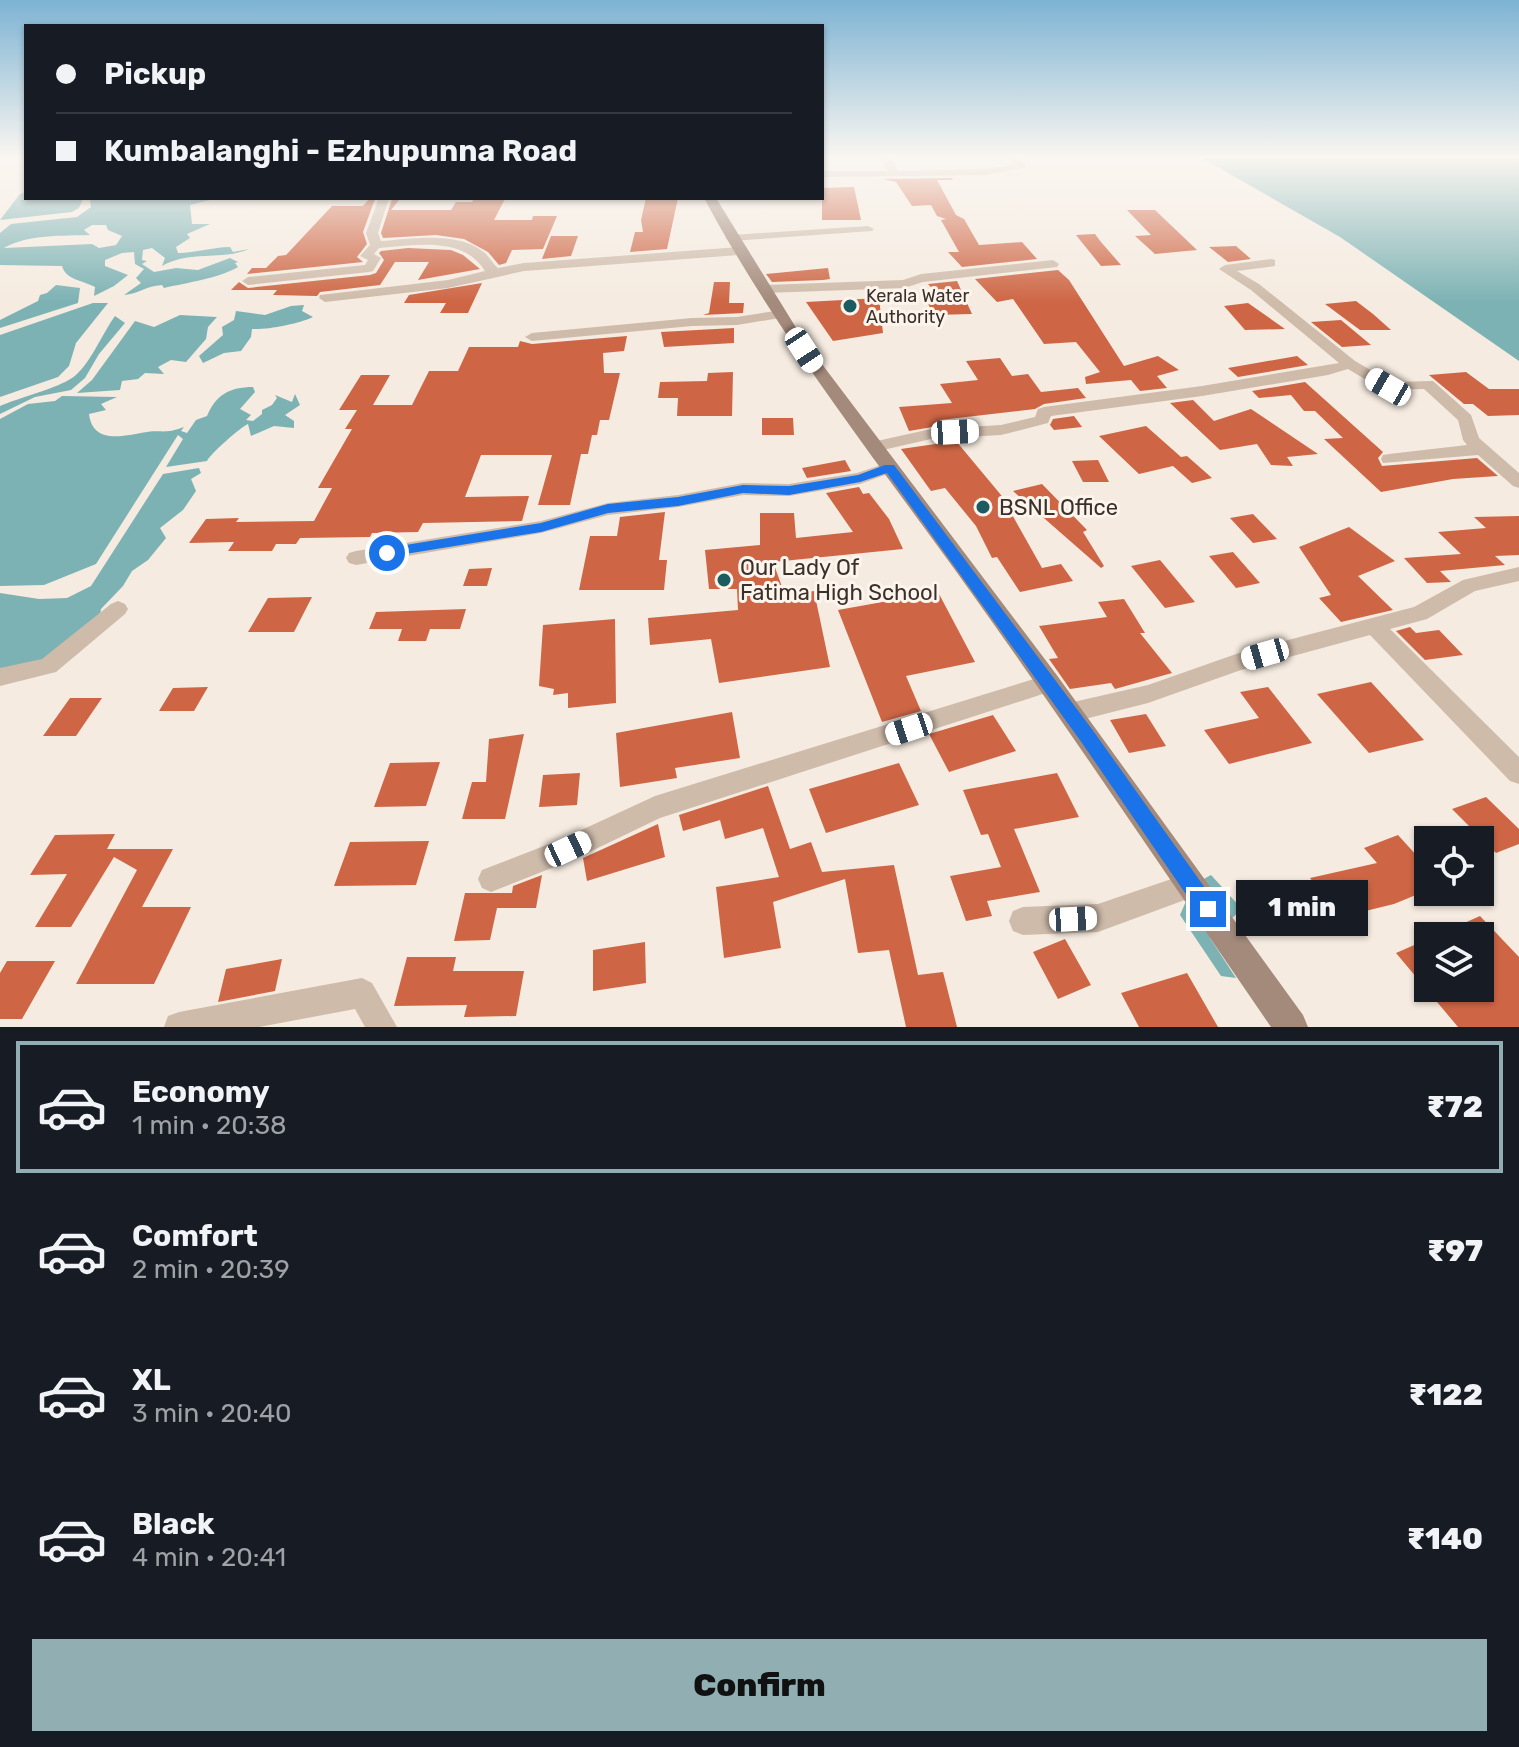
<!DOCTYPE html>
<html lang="en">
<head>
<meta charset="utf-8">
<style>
	body { margin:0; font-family:Rubik,sans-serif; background:#242831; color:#f1f3f6; height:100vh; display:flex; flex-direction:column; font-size:30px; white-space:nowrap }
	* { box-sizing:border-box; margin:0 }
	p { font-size:26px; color:#9ea1a6 }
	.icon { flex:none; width:44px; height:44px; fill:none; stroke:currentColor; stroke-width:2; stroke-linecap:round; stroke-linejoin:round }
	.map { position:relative; height:1027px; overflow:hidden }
	.panel { display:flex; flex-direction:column; background:#171b24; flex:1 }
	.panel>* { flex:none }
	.banner { position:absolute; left:24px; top:24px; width:800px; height:176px; border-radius:0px; box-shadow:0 2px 6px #0004; display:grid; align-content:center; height:176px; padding:0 32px; background:#171b24 }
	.controls { position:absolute; left:1414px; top:826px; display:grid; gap:16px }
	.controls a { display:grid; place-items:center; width:80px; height:80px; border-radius:0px; background:#171b24; box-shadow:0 2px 6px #0004; font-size:40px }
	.end { position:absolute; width:36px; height:36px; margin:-18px; border:10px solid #1a73e8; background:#fff; box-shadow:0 0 0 4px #fff }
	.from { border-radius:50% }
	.bubble { position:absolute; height:56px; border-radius:0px; background:#171b24; box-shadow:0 2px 6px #0004; font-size:26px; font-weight:800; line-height:56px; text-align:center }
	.car { position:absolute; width:24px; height:48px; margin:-24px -12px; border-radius:10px; box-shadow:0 0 6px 2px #0007; background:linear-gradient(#fff 24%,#345 0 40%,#fff 0 76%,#345 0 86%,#fff 0) }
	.banner b { display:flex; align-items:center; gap:28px; height:76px; font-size:30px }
	.banner b+b { border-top:2px solid #363941 }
	.banner i { width:20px; height:20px; background:#f1f3f6 }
	ul { padding:14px 0 0; list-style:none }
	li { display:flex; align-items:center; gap:24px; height:132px; margin:0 16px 12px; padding:0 16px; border:4px solid transparent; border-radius:0px }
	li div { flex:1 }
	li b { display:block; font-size:30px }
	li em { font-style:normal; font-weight:800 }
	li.selected { border-color:#91afb3 }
	li>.icon { width:72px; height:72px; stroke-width:1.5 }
	.primary-button { display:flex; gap:16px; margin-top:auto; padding:16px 32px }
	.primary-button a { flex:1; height:92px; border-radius:0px; background:#91afb3; color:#111; font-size:32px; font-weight:800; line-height:92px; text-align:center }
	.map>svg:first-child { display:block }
</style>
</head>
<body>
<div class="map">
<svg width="1519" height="1027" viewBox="0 0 1519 1027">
	<rect width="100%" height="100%" fill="#f5ebe0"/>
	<path fill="#7db2b4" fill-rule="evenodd" d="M1202,158H1519V361L1340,237Z
		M26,192V198L83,199L79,208L72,212L0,220L20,194Z
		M99,198H218L190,205L192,224H210L187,234L190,238L176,247L178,253C196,253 212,247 230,247L233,252L249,249C221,261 190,250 162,266L165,258L152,248L143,250L142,260L147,261L142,264L154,272L176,268L198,270L230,258L238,262L235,263L238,267C220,278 185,283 164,288L162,285C146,286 138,294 124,295L141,283L136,278L144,269L135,264L134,252L122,253L105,260V266L128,275L114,286L94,296L95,287C82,280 66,280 62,266L0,265V233L11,224L77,217L91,207L90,200ZM92,225H106L108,230L122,236L116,245L99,248L92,244L4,248C28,234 62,236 90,235L84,230Z
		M56,285L80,288L78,303L0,328V320L38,301L40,295L47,293Z
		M93,303H108L76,343L69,366L58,377L0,397V335Z
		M304,305L302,311L313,317C298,324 267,330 252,329L251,337L241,351L224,353L203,363L199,356L223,335L222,327L234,320L236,311L265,315L291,306Z
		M180,315L217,317L208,327L206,339L186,362L171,360L158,367L164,374L145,373L138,379L122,381L120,390L77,393L92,380L135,321L154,327Z
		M115,316L125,323L99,354L85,378L71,390L35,397L0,414V406C18,398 58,388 72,378C89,367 103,332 115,316Z
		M253,387L255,392L240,409L251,415L246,420L253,421L262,414V410L272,405L277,398L275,395L292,402L295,394L300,405L285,415L294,421V428L274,426L251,436L248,424C242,426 210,454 207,461L166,467L183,439L178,435L96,564L44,585L0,586V419L28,404L55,401L62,396L117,397L101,404L106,410L89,414C93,446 126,435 147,432C164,430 166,434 184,427L181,431L187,433L196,420L207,416C216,395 229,387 253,387Z
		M199,468L201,473L191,479L196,491L183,510L160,528L166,538L148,560L132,571L123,586L101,609L99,622L39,662L0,671V593L39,599L67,598L91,586L163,474Z
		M1211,875L1242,909L1210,938L1236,978L1221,976L1180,915L1193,885Z"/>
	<path fill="#ce6645" d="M952,178L953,180H937L956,215L964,219L979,245L1022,242L1037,259L962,267L948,252H959L941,220L946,219L937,216L931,205L912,206L896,182L883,179Z
		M854,187L861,220H822V188Z
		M474,198L505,199L494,220H532L533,216H557L543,249L512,250L506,263L499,265L488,252L464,239L436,235L383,238L381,233L392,199H400L391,210H451L456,202H472Z
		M646,198H678L667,249L630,252L635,232H643L641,220Z
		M369,199H375L363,232L367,244L357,257L363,262L247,274L252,268H266L278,256L286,255L332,206H363Z
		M1127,210H1155L1197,250L1155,254L1135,236L1151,235Z
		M1095,234L1101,242L1121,265L1101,266L1076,235Z
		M551,236H578L571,256L542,259Z
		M1236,246L1251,259L1228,262L1209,247Z
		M408,248L451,250L463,255L480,269L418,280L429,262H395L380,285L320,292L317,296L273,295L277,290H231L239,282L248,288L370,275L376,273L384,260L379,253L381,251Z
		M828,268L830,279L823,280L772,282L766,274Z
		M1058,270L1069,280L1124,366L1158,356L1179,370L1157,376L1167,388L1140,391L1131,380L1086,384L1085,377L1100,372L1076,342L1044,344L1013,299L997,302L975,279Z
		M957,281L972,314L933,315L925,296L938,295L928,284Z
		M714,282H730L729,303H744L743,313L703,315L709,313Z
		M482,283L468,313H440L446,303H404L409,295Z
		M879,298L883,333L833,341L806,302Z
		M1356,301L1373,314L1391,330H1360L1325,304Z
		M1248,303L1285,329L1245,330L1224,306Z
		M1341,320L1371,345L1342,347L1311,322Z
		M734,328V343L664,347L661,332Z
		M627,336L624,351L603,353L604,373H620L609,420H600L597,435H592L588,454H581L570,505H538L552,455H481L465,497L529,496L522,521L423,523L418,532L372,533L370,537L300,538L296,544H276L272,551H228L234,542L189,543L206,519L239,518L236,522L314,521L332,488H318L352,429H345L357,410H339L361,375H390L373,405H412L429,371H458L469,347H518L520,341L532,344Z
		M1297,356L1308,365L1238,377L1228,368Z
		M1000,358L1012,376L1028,374L1041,392L1078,388L1086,398L1044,404L1035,409L940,420L944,425L909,431L899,407L952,403L940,384L978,380L966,361Z
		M733,372L732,416H677L678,398H658L660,382L707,381L708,373Z
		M1466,372L1489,389H1519V415L1488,416L1473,404H1464L1429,375Z
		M1305,382L1383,452L1378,458L1382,466L1477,458L1498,476L1453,479L1381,492L1324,439L1343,438L1315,411H1304L1291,395L1259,398L1252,391Z
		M1193,400L1214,421L1251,409L1318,454L1287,457L1293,466L1271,465L1257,444L1220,450L1170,403Z
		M1074,416L1082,427L1054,430L1050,425L1053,419Z
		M762,418H793L794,435H762Z
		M1146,426L1181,457L1187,456L1212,478L1192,483L1173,466L1139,474L1099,436Z
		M956,441L1001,495L1042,568L1061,564L1073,581L1020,592L997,557L992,558L976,526L945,488L931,491L901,449Z
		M845,460L851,471L807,478L802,468Z
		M1098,460L1109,482H1083L1072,461Z
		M1042,484L1087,530L1083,532L1104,566L1101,568L1013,491Z
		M859,487L863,494L869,493L889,519L903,549L773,562L785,595L814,591L830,667L719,683L711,639L650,645L648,618L738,610L737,589H709L705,550L760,545V513H794L796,538L853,532L826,493Z
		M665,512L659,560H667L664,590H579L590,536H617L620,517Z
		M1253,514L1277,539L1253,543L1230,518Z
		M1519,516V555L1495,556L1505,565L1440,571L1451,582L1427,583L1404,558L1461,554L1438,532L1486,528L1474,517Z
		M1349,527L1395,561L1358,576L1393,610L1341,622L1319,598L1331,595L1299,547Z
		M1233,552L1260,583L1236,588L1209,556Z
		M1160,560L1195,602L1165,608L1131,566Z
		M492,568L487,586H463L469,569Z
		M938,592L975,662L906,676L921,711L882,722L838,610Z
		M312,597L294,632H248L268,598Z
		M1124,599L1145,633H1140L1172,673L1115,689L1111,683L1070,689L1049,659L1058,658L1039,626L1107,617L1098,602Z
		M466,609L460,629H430L426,641H398L402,629H369L376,612Z
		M615,619L616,703L568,708V693L553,695L554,689L539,686L543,625Z
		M1410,627L1416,633L1439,630L1463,655L1425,660L1396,631Z
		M1371,682L1424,740L1369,753L1317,694Z
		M208,687L194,711H159L173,688Z
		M1268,687L1312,743L1229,764L1204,730L1259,718L1240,692Z
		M70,698H102L76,736H43Z
		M732,712L740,758L675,768L677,778L620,787L616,733Z
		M1146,714L1166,746L1129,753L1110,720Z
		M993,715L1016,751L949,772L929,734Z
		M524,734L505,819H462L472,782H486L489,739Z
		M440,762L426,806L374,807L390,763Z
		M899,763L919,805L826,833L809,789Z
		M580,773L577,805L539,807L543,775Z
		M1057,773L1079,817L1014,829L1040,892L987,901L992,916L966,921L950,876L1001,867L988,834L981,835L963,790Z
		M768,786L790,849L811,842L822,872L894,865L918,975L943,972L957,1027H906L889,950L858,953L845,879L773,902L781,948L724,958L716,887L779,877L763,828L725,839L720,820L683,831L679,815Z
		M1486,797L1519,829V844L1496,853L1452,809Z
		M658,824L665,857L587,881L583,858Z
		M115,834L107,849H173L142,907H191L154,984H76L137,870L114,857L71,927H35L67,874L30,875L55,835Z
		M1398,835L1428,868V890L1394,904L1271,934L1250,902L1315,885L1310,878L1377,863L1364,848Z
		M429,841L416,885L334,886L350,842Z
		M542,875L536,908H497L490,940L454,941L465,893H512L513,886Z
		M1480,916L1519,957V1027H1458L1396,953L1428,939V988H1480V936H1435Z
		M1065,939L1091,985L1058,999L1033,952Z
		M645,942L646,983L593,991V950Z
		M407,957H456L453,971H524L516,1016L464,1017L467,1005L394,1006Z
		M282,959L275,991L218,1002L226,969Z
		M7,961H55L22,1019H0V973Z
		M1187,973L1218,1027H1139L1121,993Z"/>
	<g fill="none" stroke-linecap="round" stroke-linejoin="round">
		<path fill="#cebbaa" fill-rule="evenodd" d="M881,158H891L898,171L985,169L1014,165L1008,158H1018L1026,167L985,175L822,177V171H888Z
			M379,198H389L378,233L381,241C412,239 460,230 486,254C490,258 493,264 498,268L524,263L739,247L745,251L739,255L524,271L448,288L325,302L319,298L320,295L448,280L485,271C464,236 415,245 379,248L374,254L381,258L373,271L369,272L248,285L242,281L248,277L365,265L368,260L360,256L370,245L366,233Z
			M868,226L874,229L872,231L731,241L725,238L731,235Z
			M1271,259L1275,260V266L1237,271L1259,284L1355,361L1391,382L1433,381L1471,415L1479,438L1519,473V488L1513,486L1478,455L1383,463L1381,459L1383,455L1389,454L1467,445L1463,440L1458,420L1424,389L1383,390L1348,369L1328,375L1202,396L1051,416L1048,423L1001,435L931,439L874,452L866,447L868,443L931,429L1001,425L1035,417L1038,409L1044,407L1202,386L1339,363L1251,290L1219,269L1225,265Z
			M1053,260L1059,264L1057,267L923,282L904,288L765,293L759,289L765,285L903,280L921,274Z
			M781,310L786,311V317L737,325L692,326L532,341L525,337L532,333L692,318L737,317Z
			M890,462L896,463L898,467L896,471L860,484L789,496L743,495L678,507L608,515L541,533L356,565L349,563L346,558L349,553L356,551L541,521L608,503L678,495L743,483L789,484L857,473Z
			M1519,567V581L1475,591L1427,619L1390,629L1519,757V784L1510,781L1370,635L1241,670L1148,703L1069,723L1061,720L1058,713L1061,706L1069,703L1148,685L1239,653L1414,607L1463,580Z
			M118,601L125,604L128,609L125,614L56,672L0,686V668L42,659L111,604Z
			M1047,675L1055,678L1058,684L1055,690L660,818L577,858L491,892L482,888L478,879L482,870L562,839L655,796Z
			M1192,872L1201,876L1205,885L1201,894L1098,932L1023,935L1013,931L1009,921L1013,911L1023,907L1098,904Z
			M362,978L372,983L397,1027H365L355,1009L259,1027H164L168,1016L179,1012Z"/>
		<path fill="#a38a7b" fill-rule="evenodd" d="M704,198H716L803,339L1056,674L1303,1015L1308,1027H1271C1167,876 1065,723 958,574C869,451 776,332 704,198Z"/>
	</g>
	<linearGradient id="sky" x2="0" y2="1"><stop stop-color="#7db3d3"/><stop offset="0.52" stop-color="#faf6f1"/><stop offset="1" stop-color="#faf6f1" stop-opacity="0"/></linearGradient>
	<rect width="1519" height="302" fill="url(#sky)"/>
	<path fill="#1a73e8" d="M885,465H894L1094,732L1215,902L1218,909L1215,916L1208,919L1201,916L1082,743L887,473L860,482L789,495L743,493L678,506L608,513L541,532L387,557L380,553L387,548L541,523L608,504L678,497L743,485L789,486L858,475Z"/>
	<g fill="#1c5c61" stroke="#fcf5ed" stroke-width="3">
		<circle cx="850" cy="306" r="8"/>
		<circle cx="983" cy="507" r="8"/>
		<circle cx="724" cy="580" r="8"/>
	</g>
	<g text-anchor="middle" stroke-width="6" stroke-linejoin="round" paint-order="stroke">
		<g font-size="18" fill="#3c302a" stroke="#fcf5ed" text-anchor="start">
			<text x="866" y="302">Kerala Water<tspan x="866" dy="21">Authority</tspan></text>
		</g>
		<g font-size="22" fill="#3c302a" stroke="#fcf5ed" text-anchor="start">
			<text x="999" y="515">BSNL Office</text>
			<text x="740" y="575">Our Lady Of<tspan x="740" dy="25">Fatima High School</tspan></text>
		</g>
	</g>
</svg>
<div class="controls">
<a><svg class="icon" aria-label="locate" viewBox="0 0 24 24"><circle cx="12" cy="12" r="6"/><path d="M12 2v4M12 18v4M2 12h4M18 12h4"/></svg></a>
<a><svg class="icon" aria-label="layers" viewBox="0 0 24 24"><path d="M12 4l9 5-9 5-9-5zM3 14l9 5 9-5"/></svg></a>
</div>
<i class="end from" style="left:387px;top:553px"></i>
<i class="end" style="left:1208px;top:909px"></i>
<div class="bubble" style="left:1236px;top:880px;width:132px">1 min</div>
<i class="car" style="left:804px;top:350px;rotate:147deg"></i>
<i class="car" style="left:1388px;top:387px;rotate:300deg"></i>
<i class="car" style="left:955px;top:432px;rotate:87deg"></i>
<i class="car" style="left:1265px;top:654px;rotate:254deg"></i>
<i class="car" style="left:909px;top:729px;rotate:252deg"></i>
<i class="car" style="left:568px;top:849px;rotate:65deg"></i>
<i class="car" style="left:1073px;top:919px;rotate:87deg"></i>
<div class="banner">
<b><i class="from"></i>Pickup</b>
<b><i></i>Kumbalanghi - Ezhupunna Road</b>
</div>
</div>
<section class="panel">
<ul>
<li class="selected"><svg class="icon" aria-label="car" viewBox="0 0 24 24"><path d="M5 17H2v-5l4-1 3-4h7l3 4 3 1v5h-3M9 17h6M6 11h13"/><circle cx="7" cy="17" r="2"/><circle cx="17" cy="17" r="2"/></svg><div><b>Economy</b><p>1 min · 20:38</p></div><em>₹72</em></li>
<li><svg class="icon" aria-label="car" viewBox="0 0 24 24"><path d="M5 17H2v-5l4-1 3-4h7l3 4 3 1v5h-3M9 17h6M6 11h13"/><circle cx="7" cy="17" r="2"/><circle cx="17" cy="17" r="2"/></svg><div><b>Comfort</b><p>2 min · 20:39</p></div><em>₹97</em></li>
<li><svg class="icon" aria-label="car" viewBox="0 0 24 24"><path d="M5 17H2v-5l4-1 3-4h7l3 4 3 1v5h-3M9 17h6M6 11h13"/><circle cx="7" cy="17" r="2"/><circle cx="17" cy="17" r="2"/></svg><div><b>XL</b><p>3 min · 20:40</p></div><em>₹122</em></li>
<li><svg class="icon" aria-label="car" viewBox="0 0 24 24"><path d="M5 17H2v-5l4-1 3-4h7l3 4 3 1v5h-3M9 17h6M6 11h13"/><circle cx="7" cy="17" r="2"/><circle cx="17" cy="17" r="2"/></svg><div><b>Black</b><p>4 min · 20:41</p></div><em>₹140</em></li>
</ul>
<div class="primary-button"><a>Confirm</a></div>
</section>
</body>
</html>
